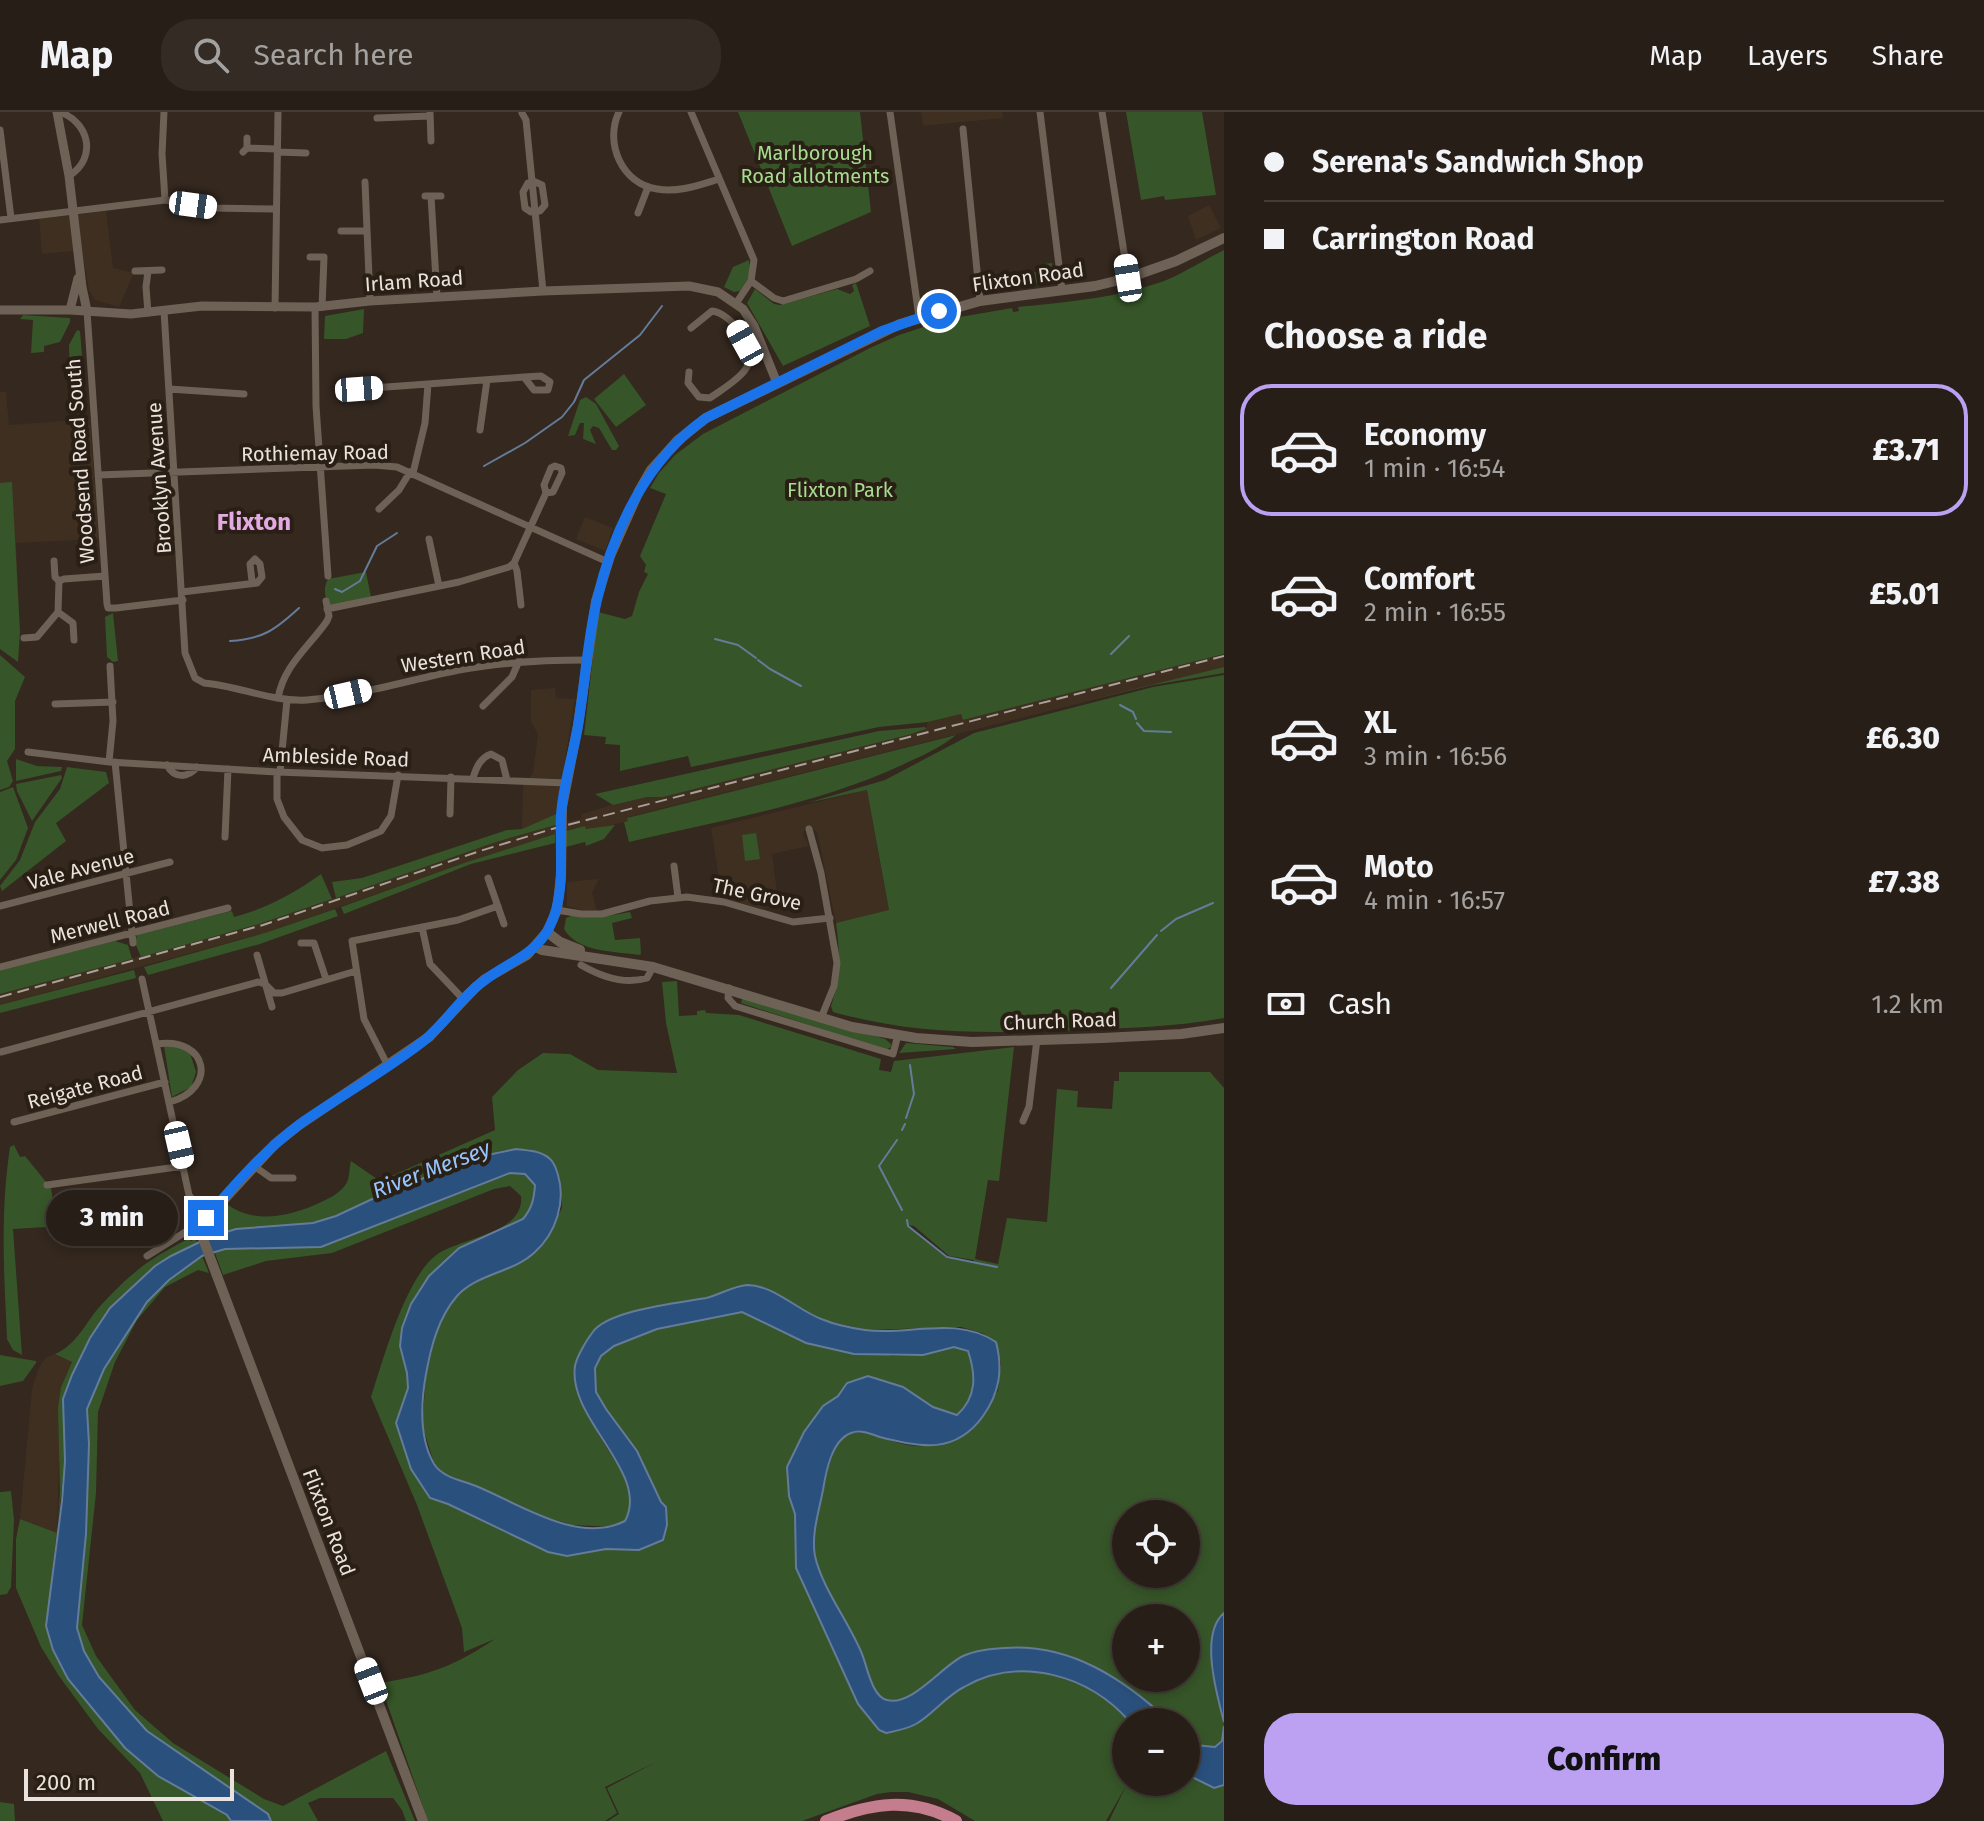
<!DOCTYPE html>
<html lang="en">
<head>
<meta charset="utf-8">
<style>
	body { margin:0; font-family:"Fira Sans",sans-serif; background:#332b24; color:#f1f3f6; height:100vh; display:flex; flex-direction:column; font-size:30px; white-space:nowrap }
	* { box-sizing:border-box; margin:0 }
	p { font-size:26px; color:#a4a2a1 }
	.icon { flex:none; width:44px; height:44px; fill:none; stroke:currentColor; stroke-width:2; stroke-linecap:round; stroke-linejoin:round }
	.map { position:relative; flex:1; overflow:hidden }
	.panel { display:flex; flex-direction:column; background:#271e17; width:760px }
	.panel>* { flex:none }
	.hud { display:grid; align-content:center; height:176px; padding:0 40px; background:#271e17 }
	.tools { position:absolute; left:1112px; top:1388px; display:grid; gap:16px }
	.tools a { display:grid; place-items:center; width:88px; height:88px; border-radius:50%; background:#271e17; box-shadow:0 4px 12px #0003,0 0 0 2px #433c36; font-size:40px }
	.scale { position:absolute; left:24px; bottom:20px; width:210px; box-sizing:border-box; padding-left:8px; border:4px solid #eae2dc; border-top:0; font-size:22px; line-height:28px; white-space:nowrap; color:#eae2dc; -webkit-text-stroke:6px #2a1f15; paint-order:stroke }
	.end { position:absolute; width:36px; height:36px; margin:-18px; border:10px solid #1a73e8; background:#fff; box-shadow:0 0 0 4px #fff }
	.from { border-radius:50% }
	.bubble { position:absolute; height:56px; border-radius:28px; background:#271e17; box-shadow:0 4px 12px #0003,0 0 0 2px #433c36; font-size:26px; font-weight:800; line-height:56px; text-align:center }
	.car { position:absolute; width:24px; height:48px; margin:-24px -12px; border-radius:10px; box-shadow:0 0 6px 2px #0007; background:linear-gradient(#fff 24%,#345 0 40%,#fff 0 76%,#345 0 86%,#fff 0) }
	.hud b { display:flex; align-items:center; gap:28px; height:76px; font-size:30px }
	.hud b+b { border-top:2px solid #433c36 }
	.hud i { width:20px; height:20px; background:#f1f3f6 }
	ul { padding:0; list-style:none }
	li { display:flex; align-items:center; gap:24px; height:132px; margin:0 16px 12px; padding:0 24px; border:4px solid transparent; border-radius:32px }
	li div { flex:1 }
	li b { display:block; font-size:30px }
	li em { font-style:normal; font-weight:800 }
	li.current { border-color:#bca0f2 }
	li>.icon { width:72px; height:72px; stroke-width:1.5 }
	h2 { padding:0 40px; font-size:36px; line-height:96px }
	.pay { display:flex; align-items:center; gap:20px; height:88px; padding:0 40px; font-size:30px }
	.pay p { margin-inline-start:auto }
	.primary-button { display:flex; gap:16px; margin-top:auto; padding:16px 40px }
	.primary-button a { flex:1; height:92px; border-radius:32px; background:#bca0f2; color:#111; font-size:32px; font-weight:800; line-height:92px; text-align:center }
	header { display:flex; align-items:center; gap:48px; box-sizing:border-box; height:112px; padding:0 40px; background:#271e17; border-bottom:2px solid #433c36 }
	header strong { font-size:38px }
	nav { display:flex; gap:44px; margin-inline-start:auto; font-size:28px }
	.search { width:560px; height:72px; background:#332b24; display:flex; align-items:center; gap:20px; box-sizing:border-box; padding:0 28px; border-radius:32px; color:#a4a2a1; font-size:30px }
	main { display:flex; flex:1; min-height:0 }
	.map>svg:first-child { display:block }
</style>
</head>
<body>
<header>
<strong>Map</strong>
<div class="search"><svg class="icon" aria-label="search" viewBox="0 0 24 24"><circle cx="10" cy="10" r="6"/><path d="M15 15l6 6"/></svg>Search here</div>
<nav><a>Map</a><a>Layers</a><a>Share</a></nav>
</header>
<main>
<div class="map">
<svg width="1224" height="1709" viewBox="0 0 1224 1709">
	<rect width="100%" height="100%" fill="#34281f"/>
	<path fill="#3f2f21" d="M921,0H1002L1003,6L923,14Z
		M1209,93L1221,116L1196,128L1188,104Z
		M106,99L113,156L134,161L119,195L95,188L89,178L82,138L42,142L39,107Z
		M0,280H6L9,313L90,307L99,427L16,431L20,520L0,517Z
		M585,405L613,416L605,439L576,427Z
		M1224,542V555L628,705V709L599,716L585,718V715L566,719L464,751L268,820L0,893V882L259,812L496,730L582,706V702L611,693L647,685H663L908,623L926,617L928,610L961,602L963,608Z
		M555,576L556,586L575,587L556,702L522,717L523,674L533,661L538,622L531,610V578Z
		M867,678L889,799L836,811L817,720L811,715L805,716L803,722L809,734L772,742L779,796L768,795L763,797L722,786L711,716Z
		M599,767L592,781L597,799L581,798L567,794V770Z
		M55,1242L72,1250L61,1275L57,1422L20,1407L32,1277L38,1258L45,1246Z"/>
	<path fill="#365528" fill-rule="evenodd" d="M738,0H860L871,100L792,134Z
		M1126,0H1202L1216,83L1165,88L1164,84L1141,88Z
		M1224,138V542L963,608L961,602L928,610L879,615L691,655L688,644L620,659V633L605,632L606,625L584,623L598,500L625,507L632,504L639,480L648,462L644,460L646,453L640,444L666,382L650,376L659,361L675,343L703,322L870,236L899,223L948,207L1012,196L1013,200L1019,199L1018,195C1067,190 1117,186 1164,169C1184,161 1204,148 1224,138Z
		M749,148L751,165L740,179L734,180L724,175L733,155Z
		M1052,151L1053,169L1008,174L1007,165L1036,160V153Z
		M856,171L870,214L783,254L747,191L755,177L774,192L780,193L837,177L850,182L854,179L852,173Z
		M364,197L363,221L346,227H324L325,204Z
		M23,203L70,206V210L60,230L44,234V240L31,241L33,208L20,207Z
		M77,218L80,219L84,268L70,269L69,233Z
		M624,262L646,293L616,315L594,287Z
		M586,285L596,292L619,334L616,338H612L599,316L593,314L590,318L596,332L583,327L584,311H580L575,323L568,324L580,288Z
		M12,370L20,520L18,550L0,537V371Z
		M366,460L371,485L330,494C324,485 323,476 328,467Z
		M113,501L118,549L113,550L107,545L105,505Z
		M0,543L25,565L15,589V637L7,649L13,669L9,675L0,678Z
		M1224,555V561L1153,573L1065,594Z
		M1224,563V906C1175,915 1126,916 1077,918C989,921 920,924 833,900L831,894C841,865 840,841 836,811L889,798L867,678L807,691L885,668L974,621L1153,575Z
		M925,615L926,617L908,623L663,685H647L613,693L595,682L879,619Z
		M956,623C939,637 921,644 902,653C816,693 721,708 629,730L624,710L628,709L627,706Z
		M16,647L37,654L62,655L61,659L16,669Z
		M67,655L106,660L109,671L56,711L66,729L2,779L0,774L20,748L35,710L60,677Z
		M61,663L62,666L32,709L17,679L16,672Z
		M13,675L28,716L16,748L0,768V680Z
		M556,702V713L496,730L336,786L332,770L362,766L507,718L522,717Z
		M615,713L604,727L586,734L585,730L566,735V719L585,714L586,717Z
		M756,721L760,747L745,749L742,723Z
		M555,722V731L471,752L344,802L341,795L464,751Z
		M321,762L332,787L259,812L141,845L135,831L137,823L232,799L234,805C267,796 293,782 321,762Z
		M335,797L338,804L260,832L148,863L144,855L268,820Z
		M630,800L632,806L612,811L615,828L640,826L641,842L639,843C615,839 578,841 564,817L566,806L571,804H608Z
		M115,829L128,833L132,847L0,882V858Z
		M134,858L136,866L0,901V893Z
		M677,869L679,904L697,903V899L705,898L706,901L739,903L881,947L879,958L891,960L894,949L1014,935L999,1069L988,1068L975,1147L998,1152L1007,1106L1047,1110L1057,977L1078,979L1077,995L1112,997L1114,969H1119V960H1210L1224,976V1501L1219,1505L1212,1532L1211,1556L1224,1610L1222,1629L1215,1635L1195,1633L1186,1628V1610H1170C1124,1567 1070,1531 1004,1536C991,1537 976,1538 963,1544C942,1555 911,1595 887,1588C872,1585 867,1554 862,1542C849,1510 822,1476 815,1443C810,1416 821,1380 829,1354C847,1295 875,1331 916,1334C924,1335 932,1333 940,1333L998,1279L1001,1251L996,1230L982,1221L961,1215L867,1218L823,1208L770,1179L747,1173L709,1185L627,1201L575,1253L598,1322L622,1360L632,1390L625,1409L613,1415L573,1413L537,1403L478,1374L442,1361L434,1351L422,1313L426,1264L438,1213L452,1190L470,1172L526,1148L548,1124L562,1096L560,1069L554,1050C534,1040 522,1036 500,1039L383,1082L336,1104L313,1112L236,1117L210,1125L209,1115L227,1092C254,1113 292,1104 321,1090C330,1086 340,1081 346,1072C350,1066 349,1055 351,1049L380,1069L495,1018L492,985L518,958L543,941L570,942L598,958L677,961L666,911L662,870ZM906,1113L914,1114L949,1144L974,1148V1151L947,1146ZM1126,1402H1186V1462H1126ZM1126,1506H1186V1566H1126Z
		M742,886L885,927L891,932V935L886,938L741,891Z
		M906,931L953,935L956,937L899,941Z
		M173,933L190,941L196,960L191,975L172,985L164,934Z
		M14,1033L20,1045L25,1044L51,1076L57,1118L47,1115L13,1117L22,1243L13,1238L7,1227C4,1160 0,1102 10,1035Z
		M510,1061L525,1062L535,1072C534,1087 532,1096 523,1107L459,1136L429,1164L411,1192L402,1216L400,1234L407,1261L408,1276L396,1311L411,1357L430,1386L448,1392L548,1440L567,1444L606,1437L639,1438L661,1390L637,1339L606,1297L596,1280L595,1256L601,1244L614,1234L657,1217L742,1199L768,1211L892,1244L923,1243L954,1235L968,1240C976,1263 977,1285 957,1303L933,1295L903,1275L847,1271L838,1284L823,1294L789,1384L795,1401V1420L858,1592L878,1618L886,1621C896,1619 907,1617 916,1612C933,1602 946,1584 964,1575C1021,1544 1088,1563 1130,1610H1126V1670H1186V1662L1214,1676L1224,1673V1709H1109L1126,1674L1106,1709H975L938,1687L908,1680H891L877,1682L802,1709H608L619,1702L607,1676L656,1650L605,1675L617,1701L605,1709H428L380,1571C429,1563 453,1555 495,1527L464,1540L462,1516L417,1393L371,1285C383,1248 405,1168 435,1144C459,1125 525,1123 521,1084L510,1074L494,1077L332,1141L266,1149L223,1163L215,1141L225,1137L321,1135Z
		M188,1127L191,1129L195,1127L198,1131L155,1154L110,1196L90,1226L72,1263L63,1287L65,1349L50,1478L102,1606L125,1636L158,1664L227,1703L231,1709H163L140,1661L98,1617L59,1564L41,1535L16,1476V1427L20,1407L57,1421L60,1380L58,1296L61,1275L72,1250L55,1242C78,1232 86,1209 102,1192C133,1159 149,1147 188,1127Z
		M202,1144L209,1161L198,1158L165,1175L137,1208L115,1250L98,1300L96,1381L82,1513L96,1544L135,1598L173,1631L264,1687L283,1694L386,1639L415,1709H406L402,1698L393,1686H320L308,1691L318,1709H271L268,1702L147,1619L99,1565L84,1539L77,1516L86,1422L89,1332L87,1298L104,1257L147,1190L169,1168Z
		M0,1243L36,1249V1251L23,1269L0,1274Z
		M11,1379L14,1408L11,1475L7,1482L0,1483V1380Z
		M0,1690L14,1692L15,1709H0Z"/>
	<path fill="#2a507d" stroke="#647c9a" stroke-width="2" d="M516,1037C527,1038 542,1039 550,1047C555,1051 556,1057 558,1063C566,1090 556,1121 535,1140C513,1161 478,1161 457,1184C438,1206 431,1235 426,1262C421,1290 419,1326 434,1352C443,1366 462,1368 476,1374C518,1391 578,1433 625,1409C651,1361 567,1307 575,1254C577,1244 586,1229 592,1221C607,1198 679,1191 706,1186C719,1183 733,1174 747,1173C775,1173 799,1200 824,1208C836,1213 852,1216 865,1218C910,1224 955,1203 996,1230C1003,1257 1000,1280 983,1304C956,1342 921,1336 880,1325C871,1322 861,1317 851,1321C832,1328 826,1359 823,1378C819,1399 811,1423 815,1444C822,1476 849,1510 862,1542C867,1554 872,1585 887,1588C911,1595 942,1554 963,1544C976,1538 991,1537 1005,1536C1070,1531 1124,1567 1170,1610H1130C1089,1563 1020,1543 964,1575C946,1584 933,1602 916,1612C907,1617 896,1619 886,1621L879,1618L858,1592L796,1456L795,1402L789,1384L787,1355L804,1320L823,1294L838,1284L847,1271L868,1264L903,1275L933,1295L957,1303C977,1285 976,1263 968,1239L954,1235L923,1243L854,1242L806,1231L742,1200L657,1217L614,1234L601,1244L595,1256L596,1280L606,1297L637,1339L661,1390L666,1395L667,1413L663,1428L639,1438L606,1437L567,1444L548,1440L448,1392L430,1386L411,1357L396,1311L408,1276L407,1261L400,1234L402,1216L411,1192L429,1164L459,1136L523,1107C532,1096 534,1087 535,1073L525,1062L510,1061L321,1135L225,1137L202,1144L169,1168L147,1190L104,1257L87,1297L89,1332L86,1422L77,1516L84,1539L99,1565L147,1619L268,1702L271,1709H231L227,1703L158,1664L125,1636L68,1567L53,1538L46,1514L62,1389L65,1349L63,1287L72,1263L90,1226L110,1196L155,1154L171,1144L210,1125L236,1117L313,1111L336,1104L383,1082L478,1045Z
		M1224,1501V1610C1217,1583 1199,1522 1224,1501Z
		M1224,1614V1673L1214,1676L1186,1662V1628L1195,1633L1215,1635L1222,1629Z"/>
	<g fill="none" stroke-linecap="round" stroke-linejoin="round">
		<path stroke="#647c9a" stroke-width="2" d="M484,354L525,331L562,305L574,290L584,268L640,223L662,194
			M335,477L342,480L360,469L377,434L397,421
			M715,527L738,533L756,546
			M230,529C263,527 275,518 299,496
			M1111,542L1129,524
			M758,548L770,557L801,574
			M1120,593L1133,600L1136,607
			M1137,611L1144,619L1171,620
			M1161,819L1176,807L1213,791
			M1111,876L1157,823
			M906,1006L914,982L910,953
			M902,1018L905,1012
			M897,1028L879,1054L902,1098
			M907,1108L908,1114L947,1145L997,1155"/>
		<path stroke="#6e6156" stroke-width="7" d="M59,0C89,9 98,46 69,64
			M164,0L162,42L165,88
			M430,0L431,29
			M619,0C604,31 622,72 657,77C678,81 699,73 719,67
			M691,0L754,148L751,169L737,190
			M890,0L919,205
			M1040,0L1062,178
			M1102,0L1128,166
			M522,1L526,8L529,39L543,179
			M377,6L430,4
			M963,17L980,189
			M0,18L11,106
			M247,36L277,37
			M243,40L247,36V26
			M277,40L306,41
			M533,69L542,73L545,93L540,99L531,100L525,96L523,80L528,71Z
			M365,70L370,189
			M425,84H441
			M431,84L437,185
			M638,101L648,75
			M0,108L165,88L210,96L276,97
			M341,119H367
			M310,145H324L322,195
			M135,159L162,158
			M751,169L774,186L783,189L856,167L870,159
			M315,195L316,294L328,464
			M275,196L278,0
			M87,199L107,492L108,496H116L183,488
			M164,199L185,541L195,566L204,571C239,574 272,590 307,588C358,584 409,568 459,558C502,550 544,548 587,548
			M148,201L146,175L148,159
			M689,260L688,271L699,285L710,286C721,278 737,269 745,258C759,239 732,201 712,199L691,216
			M541,264L550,270L548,278H534L524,265Z
			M169,277L244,282
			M359,277L524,265
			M480,318L487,268
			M555,354L561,356L562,361L553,380L546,381L544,373L551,356Z
			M413,361L425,311L428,272
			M98,363L374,353L397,355L608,450
			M379,397L399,378L410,360
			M429,427L439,474
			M255,447L260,452L262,465L257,471L252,469L250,452Z
			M514,451L517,459L521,493
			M59,469L64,467L105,464
			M182,480L257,471
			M327,497L459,470L509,455L514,451L546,381
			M58,500L73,511L74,528
			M24,526L37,525L58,500L59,469L55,465L54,449
			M278,586C284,553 309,535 327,509L329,504L326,489
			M55,592L113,590
			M483,594L512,565L519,549
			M28,640L109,650L277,660L567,671
			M109,650L113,609L110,554
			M115,650L133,831
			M167,653C174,667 188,666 197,655
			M277,660V687L284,705L302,728L322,736L347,733L381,719L391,704L398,663
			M280,660L287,588
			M473,666C476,656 480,646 491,642L502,648L507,668
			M450,702L451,665
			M809,717L821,761L837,851L834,874L821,906
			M225,725L228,657
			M674,754L678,785
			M488,766L504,812
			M0,794L170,750
			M557,798L581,802H602L650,789L687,785L724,790L793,810L830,806
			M422,815L430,852L464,888
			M301,831H314L326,867
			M257,843L272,895
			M581,853C600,864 625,873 647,866L653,855
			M0,855L228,796
			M142,867L189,1083L195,1091L211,1100
			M729,876L728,886L735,894L879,938L893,942L898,923
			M157,932C208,925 218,976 170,990
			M1,940L258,870L265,872L274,881H282L356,859
			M388,954L364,907L352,829L458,808L498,794
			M1023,1009L1029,995L1037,927
			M14,1010L165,970
			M254,1054L271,1066H293
			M47,1073L184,1054
			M147,1144L195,1114L202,1113"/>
		<path stroke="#6e6156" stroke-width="9" d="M57,0L69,64L82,175L87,199
			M0,198H70L131,202L202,194L315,195L370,189L543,179L689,174L718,180L743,197L754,214L777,271
			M70,198L78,166"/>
		<path stroke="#6e6156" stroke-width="10" d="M547,820L560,830L580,838
			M536,835L542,838L653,855L852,915L916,926L972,930L1103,926L1181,922L1224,916
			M423,1709L211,1148L202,1124L204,1109L275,1032L299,1013L429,925L475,876L485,867L527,843L547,820L557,798L561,764L562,695L578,613L596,489L610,444L639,379L651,358L677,329L706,306L900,212L980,189L1095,174L1128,166L1176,149L1224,126"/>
		<path stroke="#c47d8d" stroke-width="12" d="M826,1709C871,1691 911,1684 956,1709"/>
		<path stroke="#aaa19a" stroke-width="2" stroke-dasharray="12 6" stroke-linecap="butt" d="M0,885L263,813L480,739L552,717L1224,544"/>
	</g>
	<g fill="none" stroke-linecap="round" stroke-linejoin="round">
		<path stroke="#1a73e8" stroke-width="10" d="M206,1106C234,1073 265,1038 300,1012C340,984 382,961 421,931C445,913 460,885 485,868C508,850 534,844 549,816C567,782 559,739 561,703C563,673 573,643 578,614C585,572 587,529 597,488C613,418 647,347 706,306L882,219L939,199"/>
	</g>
	<g text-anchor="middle" stroke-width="8" stroke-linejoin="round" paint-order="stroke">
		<g font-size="20" fill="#a7dd90" stroke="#2a1f15">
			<text x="815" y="48">Marlborough<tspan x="815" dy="23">Road allotments</tspan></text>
			<text x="840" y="385">Flixton Park</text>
		</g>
		<g font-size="20" fill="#eae2dc" stroke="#2a1f15">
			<text transform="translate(1028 165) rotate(-8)" y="7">Flixton Road</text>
			<text transform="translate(414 169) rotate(-4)" y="7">Irlam Road</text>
			<text transform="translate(315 341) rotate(-1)" y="7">Rothiemay Road</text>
			<text transform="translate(80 349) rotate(-94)" y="7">Woodsend Road South</text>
			<text transform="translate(159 366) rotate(-94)" y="7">Brooklyn Avenue</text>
			<text transform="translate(463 544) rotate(-9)" y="7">Western Road</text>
			<text transform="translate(336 645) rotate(2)" y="7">Ambleside Road</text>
			<text transform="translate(81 757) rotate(-15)" y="7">Vale Avenue</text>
			<text transform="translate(757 782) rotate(12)" y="7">The Grove</text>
			<text transform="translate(110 810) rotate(-14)" y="7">Merwell Road</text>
			<text transform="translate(1060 909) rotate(-2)" y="7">Church Road</text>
			<text transform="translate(85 975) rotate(-15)" y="7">Reigate Road</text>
			<text transform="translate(329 1410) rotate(69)" y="7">Flixton Road</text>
		</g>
		<g font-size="22" font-style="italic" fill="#96c4fc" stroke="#2a1f15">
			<text transform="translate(431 1057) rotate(-21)" y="8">River Mersey</text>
		</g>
		<g font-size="24" font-weight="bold" fill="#e3a9e2" stroke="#2a1f15">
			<text x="254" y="418">Flixton</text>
		</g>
	</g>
</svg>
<div class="tools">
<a><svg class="icon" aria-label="locate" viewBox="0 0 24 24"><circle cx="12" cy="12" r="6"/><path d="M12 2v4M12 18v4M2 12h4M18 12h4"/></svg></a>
<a>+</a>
<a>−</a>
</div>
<div class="scale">200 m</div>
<i class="end from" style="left:939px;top:199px"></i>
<i class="end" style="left:206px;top:1106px"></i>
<div class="bubble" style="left:46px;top:1078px;width:132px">3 min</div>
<i class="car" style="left:193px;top:93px;rotate:98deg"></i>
<i class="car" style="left:1128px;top:166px;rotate:351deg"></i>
<i class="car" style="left:745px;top:231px;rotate:331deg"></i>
<i class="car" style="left:359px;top:277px;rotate:86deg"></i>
<i class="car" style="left:348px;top:582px;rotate:77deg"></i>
<i class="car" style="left:179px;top:1033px;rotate:167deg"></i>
<i class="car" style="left:371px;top:1569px;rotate:339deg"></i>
</div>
<section class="panel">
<div class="hud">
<b><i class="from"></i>Serena's Sandwich Shop</b>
<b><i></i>Carrington Road</b>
</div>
<h2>Choose a ride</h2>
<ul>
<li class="current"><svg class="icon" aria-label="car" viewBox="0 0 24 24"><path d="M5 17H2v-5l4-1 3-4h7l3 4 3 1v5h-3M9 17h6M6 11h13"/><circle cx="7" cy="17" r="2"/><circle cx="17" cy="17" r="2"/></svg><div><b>Economy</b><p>1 min · 16:54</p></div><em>£3.71</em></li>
<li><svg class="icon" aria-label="car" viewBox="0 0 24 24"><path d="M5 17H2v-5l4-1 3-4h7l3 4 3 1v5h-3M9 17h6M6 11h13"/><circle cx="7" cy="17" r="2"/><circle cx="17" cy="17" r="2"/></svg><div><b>Comfort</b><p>2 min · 16:55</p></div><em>£5.01</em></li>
<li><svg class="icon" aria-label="car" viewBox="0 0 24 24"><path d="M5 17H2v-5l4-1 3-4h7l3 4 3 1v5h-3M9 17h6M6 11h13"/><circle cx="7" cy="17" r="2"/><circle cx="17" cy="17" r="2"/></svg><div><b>XL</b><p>3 min · 16:56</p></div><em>£6.30</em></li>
<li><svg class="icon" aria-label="car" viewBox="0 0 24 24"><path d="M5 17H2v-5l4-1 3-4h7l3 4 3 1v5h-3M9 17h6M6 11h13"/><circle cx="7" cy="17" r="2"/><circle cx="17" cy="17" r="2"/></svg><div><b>Moto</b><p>4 min · 16:57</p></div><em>£7.38</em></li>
</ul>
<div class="pay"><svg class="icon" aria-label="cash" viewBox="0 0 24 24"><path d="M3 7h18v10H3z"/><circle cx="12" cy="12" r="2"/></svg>Cash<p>1.2 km</p></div>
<div class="primary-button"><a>Confirm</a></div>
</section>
</main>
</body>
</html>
